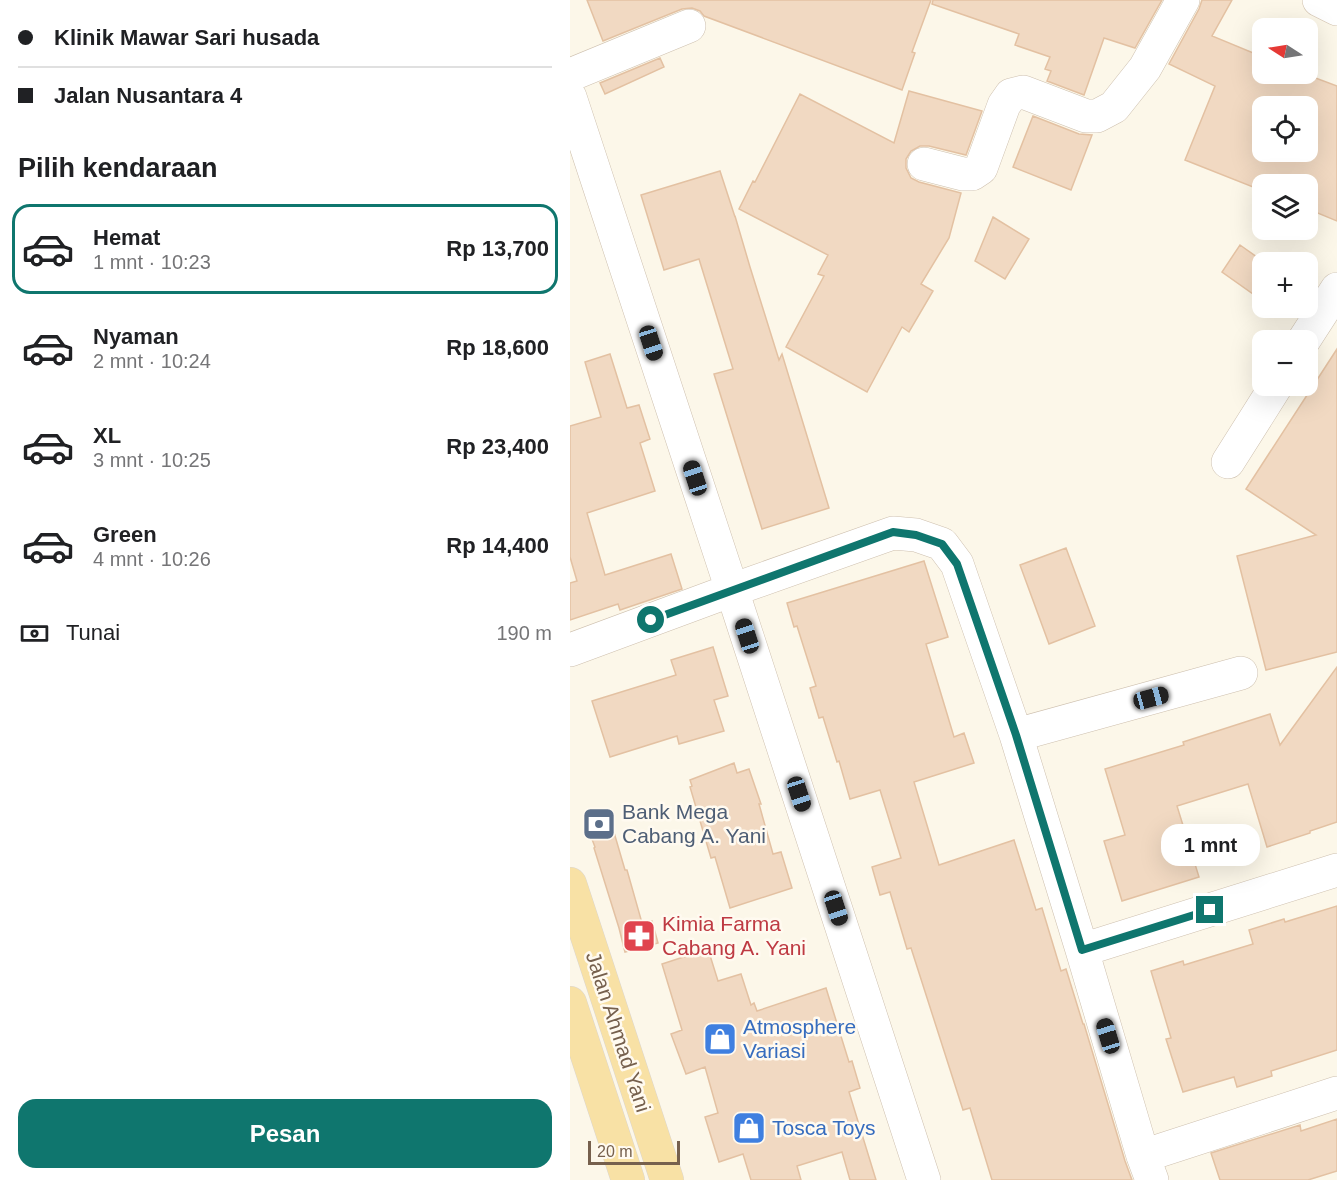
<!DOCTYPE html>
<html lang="id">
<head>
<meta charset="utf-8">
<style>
	body { margin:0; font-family:Helvetica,sans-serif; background:#f2f2f2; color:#202124; height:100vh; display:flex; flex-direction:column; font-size:22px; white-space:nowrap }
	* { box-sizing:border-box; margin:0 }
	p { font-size:20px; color:#757577 }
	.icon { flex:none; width:33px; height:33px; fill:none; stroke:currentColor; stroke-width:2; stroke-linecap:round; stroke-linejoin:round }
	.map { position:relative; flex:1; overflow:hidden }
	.drawer { display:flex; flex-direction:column; background:#fff; width:570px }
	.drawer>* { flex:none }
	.hud { display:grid; align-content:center; height:132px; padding:0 18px; background:#fff }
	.needle { width:39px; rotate:282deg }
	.buttons { position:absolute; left:682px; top:18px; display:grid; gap:12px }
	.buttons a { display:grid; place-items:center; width:66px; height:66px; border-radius:12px; background:#fff; box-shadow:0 6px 24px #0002; font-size:30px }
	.scale { position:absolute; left:18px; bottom:15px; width:92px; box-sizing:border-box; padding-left:6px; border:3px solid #76604d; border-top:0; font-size:16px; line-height:21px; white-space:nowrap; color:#76604d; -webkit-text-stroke:4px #fffaf0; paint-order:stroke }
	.end { position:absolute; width:27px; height:27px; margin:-14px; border:8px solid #0f766e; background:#fff; box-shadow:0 0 0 3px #fff }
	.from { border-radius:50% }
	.bubble { position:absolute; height:42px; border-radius:18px; background:#fff; box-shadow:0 6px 24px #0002; font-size:20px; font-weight:700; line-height:42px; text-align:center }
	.car { position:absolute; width:18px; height:36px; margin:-18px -9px; border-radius:8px; box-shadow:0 0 4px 2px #0007; background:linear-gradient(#222 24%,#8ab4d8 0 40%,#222 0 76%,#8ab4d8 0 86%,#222 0) }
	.hud b { display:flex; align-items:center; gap:21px; height:57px; font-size:22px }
	.hud b+b { border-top:2px solid #e0e0e0 }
	.hud i { width:15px; height:15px; background:#202124 }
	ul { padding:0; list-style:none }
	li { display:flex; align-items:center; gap:18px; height:90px; margin:0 12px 9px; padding:0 6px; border:3px solid transparent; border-radius:18px }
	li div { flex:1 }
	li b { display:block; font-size:22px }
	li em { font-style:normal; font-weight:700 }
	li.current { border-color:#0f766e }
	li>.icon { width:54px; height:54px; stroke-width:1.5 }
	h2 { padding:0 18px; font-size:27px; line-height:72px }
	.pay { display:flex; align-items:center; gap:15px; height:66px; padding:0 18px; font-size:22px }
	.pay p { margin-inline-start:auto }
	.button { display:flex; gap:12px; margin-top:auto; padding:12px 18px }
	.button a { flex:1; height:69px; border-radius:18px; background:#0f766e; color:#fff; font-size:24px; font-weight:700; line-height:69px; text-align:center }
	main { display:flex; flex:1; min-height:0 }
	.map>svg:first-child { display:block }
</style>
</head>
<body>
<main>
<section class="drawer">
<div class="hud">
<b><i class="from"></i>Klinik Mawar Sari husada</b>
<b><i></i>Jalan Nusantara 4</b>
</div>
<h2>Pilih kendaraan</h2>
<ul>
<li class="current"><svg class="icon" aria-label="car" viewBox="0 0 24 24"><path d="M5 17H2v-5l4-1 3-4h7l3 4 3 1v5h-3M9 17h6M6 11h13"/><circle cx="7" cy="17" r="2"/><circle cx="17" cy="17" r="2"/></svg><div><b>Hemat</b><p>1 mnt · 10:23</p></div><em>Rp 13,700</em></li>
<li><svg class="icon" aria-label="car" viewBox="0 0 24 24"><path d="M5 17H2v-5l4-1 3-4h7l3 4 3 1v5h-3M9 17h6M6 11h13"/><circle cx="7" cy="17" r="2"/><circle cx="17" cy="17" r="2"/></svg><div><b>Nyaman</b><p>2 mnt · 10:24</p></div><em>Rp 18,600</em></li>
<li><svg class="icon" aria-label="car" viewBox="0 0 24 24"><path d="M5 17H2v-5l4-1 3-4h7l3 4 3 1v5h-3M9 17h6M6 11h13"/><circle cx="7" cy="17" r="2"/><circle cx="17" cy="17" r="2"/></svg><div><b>XL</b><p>3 mnt · 10:25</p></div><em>Rp 23,400</em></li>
<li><svg class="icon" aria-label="car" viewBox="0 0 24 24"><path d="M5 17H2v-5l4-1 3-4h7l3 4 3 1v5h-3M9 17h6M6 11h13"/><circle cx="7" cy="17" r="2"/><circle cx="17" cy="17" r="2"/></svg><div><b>Green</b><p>4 mnt · 10:26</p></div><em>Rp 14,400</em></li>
</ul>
<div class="pay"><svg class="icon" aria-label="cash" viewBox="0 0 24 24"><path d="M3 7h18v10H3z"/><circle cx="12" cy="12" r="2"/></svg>Tunai<p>190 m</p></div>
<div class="button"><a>Pesan</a></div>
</section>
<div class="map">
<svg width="767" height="1180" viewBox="0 0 767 1180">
	<rect width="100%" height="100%" fill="#fcf7e9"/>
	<path fill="#f1d9c2" stroke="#e3c1a2" stroke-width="1.5" fill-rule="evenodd" d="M17,0H361L342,52L345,53L332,90L134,16L130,11L122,8L112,9L33,41Z
		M363,0H592L565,48L534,38L514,95L477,81L481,71L475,69L480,57L445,45L449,34L362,4Z
		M632,0H662L642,36L693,57V74H735L767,86V221L738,209V184H693V191L615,160L645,86L599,64L629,9ZM693,106H738V152H693Z
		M90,58L94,67L35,94L30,83Z
		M339,91L412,111L396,155L359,146H350L341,151L336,159V168L341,178L349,182L391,193L379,238L351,284L363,291L339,332L332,327L297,392L216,347L254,276L248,274L258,255L169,209L183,181L185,182L230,94L324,143Z
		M463,116L509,134L522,135L501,190L443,167Z
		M150,171L165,217V216L180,267L209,360L212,354L259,508L192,529L144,374L163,369L129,259L94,270L71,195Z
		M423,217L459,239L435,279L405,261Z
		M670,245L694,262H693V301L652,272Z
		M767,349V652L696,670L667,556L746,535L676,489Z
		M40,354L57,408L69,405L80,439L70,443L85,491L17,513L35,575L101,554L112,589L50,610L48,604L0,620V583L7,581L0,557V426L31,417L15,362Z
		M496,548L525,626L479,644L450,565Z
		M354,561L378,637L356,644L384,737L394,733L404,763L344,782L369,865L444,840L466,910L472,908L491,971L496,969L513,1024H514L555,1161L562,1180H422L400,1108L393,1110L341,948L337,949L320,892L310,895L302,867L331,858L310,790L280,799L269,761L267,762L253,717L249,718L240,688L246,686L227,626L224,627L217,603Z
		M143,647L158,696L144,700L154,731L109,744L107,736L40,757L22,701L106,675L101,660Z
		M767,667V822L740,831V833L697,847L678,784L607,806L629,877L552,901L534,841L555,835L535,769L614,745L613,742L700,714L710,745Z
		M164,763L167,773L179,769L191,804H189L203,854L211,852L222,888L160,908L145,857L141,858L120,787L122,786L120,780Z
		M38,812L55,870H57L72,923L82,921L88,943L55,952L49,928L24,848L25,847L15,821Z
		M767,906V1050L701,1071L702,1076L667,1087L664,1077L613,1092L596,1039L601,1038L581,971L613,961L614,965L683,944L679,930L714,919L715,922Z
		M138,949L148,981L171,974L181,1005L184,1003L187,1011L256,988L279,1062L282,1061L290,1088L279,1092L306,1180H280L272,1152L227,1166L231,1180H181L173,1154L149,1162L135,1117L148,1113L135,1067L116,1074L101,1034L112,1030L92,964Z
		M767,1119V1171L738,1180H650L641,1153L730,1125L731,1131Z"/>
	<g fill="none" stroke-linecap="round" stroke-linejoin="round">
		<g stroke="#cec0af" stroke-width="34">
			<path id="street" d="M0,75L119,26
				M0,97L162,590L323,533L346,535L372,544L387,564L446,735L512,950L573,1156L582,1180
				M354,164L393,174H402L411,168L434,105L441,95L453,92L516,116H527L544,107L575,68L613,0
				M734,340L767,289
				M658,462L706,386
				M0,650L162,590L354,1180
				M446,735L671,673
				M512,950L767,870
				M573,1156L767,1093"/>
		</g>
		<g stroke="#d1c1ad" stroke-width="34">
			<path id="secondary" d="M749,0L767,9"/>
		</g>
		<g stroke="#dbd6d1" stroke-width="34">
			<path id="primary" d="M0,884L97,1180
				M0,1003L58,1180"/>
		</g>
		<use href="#street" stroke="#fff" stroke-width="33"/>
		<use href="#secondary" stroke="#fff" stroke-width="33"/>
		<use href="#primary" stroke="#f8e1a5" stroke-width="33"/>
	</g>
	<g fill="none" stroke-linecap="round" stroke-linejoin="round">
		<path stroke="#0f766e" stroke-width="8" d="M81,620L323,532L346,535L372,544L387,564L446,735L512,950L640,910"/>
	</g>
	<defs>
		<g id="bank-square" transform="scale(1.725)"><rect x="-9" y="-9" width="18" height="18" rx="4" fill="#5c6f8a" stroke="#fffaf0"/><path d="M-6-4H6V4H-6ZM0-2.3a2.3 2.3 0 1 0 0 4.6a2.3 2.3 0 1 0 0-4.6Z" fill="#fff"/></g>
		<g id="pharmacy-square" transform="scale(1.725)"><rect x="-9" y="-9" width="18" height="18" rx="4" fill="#e0444e" stroke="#fffaf0"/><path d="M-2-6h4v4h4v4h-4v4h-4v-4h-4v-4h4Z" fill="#fff"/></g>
		<g id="shop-square" transform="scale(1.725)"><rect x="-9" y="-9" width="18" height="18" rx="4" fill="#3f7fe0" stroke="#fffaf0"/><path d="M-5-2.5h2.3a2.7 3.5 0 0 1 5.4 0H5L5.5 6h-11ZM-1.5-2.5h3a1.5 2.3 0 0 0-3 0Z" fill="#fff"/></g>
	</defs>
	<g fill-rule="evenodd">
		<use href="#bank-square" x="29" y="824"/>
		<use href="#pharmacy-square" x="69" y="936"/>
		<use href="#shop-square" x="150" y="1039"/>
		<use href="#shop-square" x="179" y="1128"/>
	</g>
	<g text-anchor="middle" stroke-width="5" stroke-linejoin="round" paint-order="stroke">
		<g font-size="21" fill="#4e5e75" stroke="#fffaf0" text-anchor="start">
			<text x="52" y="819">Bank Mega<tspan x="52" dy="24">Cabang A. Yani</tspan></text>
		</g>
		<g font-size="21" fill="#be3a42" stroke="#fffaf0" text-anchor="start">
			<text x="92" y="931">Kimia Farma<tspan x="92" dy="24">Cabang A. Yani</tspan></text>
		</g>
		<g font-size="21" fill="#366cbe" stroke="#fffaf0" text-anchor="start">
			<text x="173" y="1034">Atmosphere<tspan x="173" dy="24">Variasi</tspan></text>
			<text x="202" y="1135">Tosca Toys</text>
		</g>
		<g font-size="21" fill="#76604d" stroke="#fffaf0">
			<text transform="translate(48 1032) rotate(72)" y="7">Jalan Ahmad Yani</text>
		</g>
	</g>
</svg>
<div class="buttons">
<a><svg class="needle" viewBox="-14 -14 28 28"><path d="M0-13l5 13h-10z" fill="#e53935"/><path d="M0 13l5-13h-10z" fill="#757577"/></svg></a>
<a><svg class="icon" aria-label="locate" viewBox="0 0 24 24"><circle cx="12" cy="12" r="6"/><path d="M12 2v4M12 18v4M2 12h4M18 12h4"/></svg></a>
<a><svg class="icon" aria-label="layers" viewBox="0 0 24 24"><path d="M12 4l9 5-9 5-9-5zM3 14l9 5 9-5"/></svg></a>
<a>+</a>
<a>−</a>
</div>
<div class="scale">20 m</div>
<i class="end from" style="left:81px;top:620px"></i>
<i class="end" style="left:640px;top:910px"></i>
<div class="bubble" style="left:591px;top:824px;width:99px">1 mnt</div>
<i class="car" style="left:81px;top:343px;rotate:162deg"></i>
<i class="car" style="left:125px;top:478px;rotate:342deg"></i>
<i class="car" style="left:177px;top:636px;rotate:342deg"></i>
<i class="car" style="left:581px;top:698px;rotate:75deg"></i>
<i class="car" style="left:229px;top:794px;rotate:162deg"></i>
<i class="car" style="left:266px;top:908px;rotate:162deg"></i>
<i class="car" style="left:538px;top:1036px;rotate:343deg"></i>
</div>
</main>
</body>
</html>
